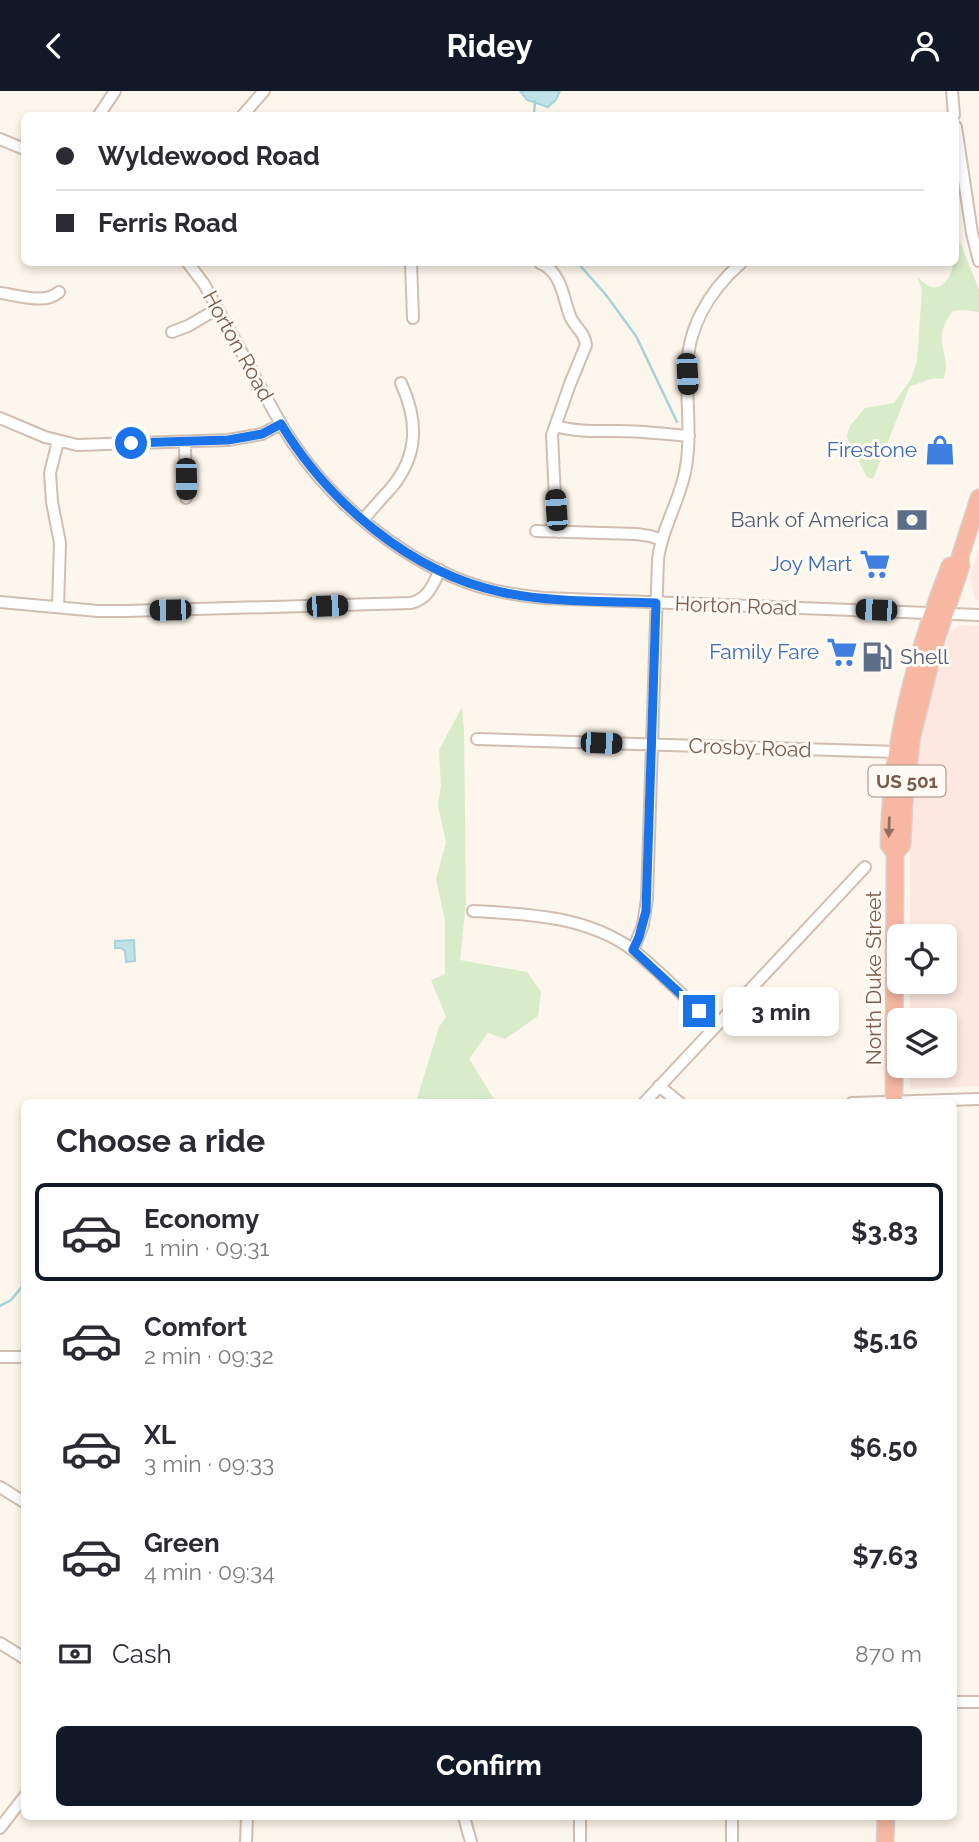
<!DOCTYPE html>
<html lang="en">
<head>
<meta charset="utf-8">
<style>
	body { margin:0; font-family:Raleway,sans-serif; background:#f7f7f7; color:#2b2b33; height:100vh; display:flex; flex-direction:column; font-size:26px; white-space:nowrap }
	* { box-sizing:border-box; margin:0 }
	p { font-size:23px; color:#7c7c81 }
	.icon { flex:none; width:38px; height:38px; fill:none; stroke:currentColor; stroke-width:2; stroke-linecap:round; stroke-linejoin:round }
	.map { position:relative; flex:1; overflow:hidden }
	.panel { position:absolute; left:21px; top:1008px; width:936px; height:721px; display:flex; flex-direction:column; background:#fff; border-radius:10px; box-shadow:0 4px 10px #0003 }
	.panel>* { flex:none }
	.banner { position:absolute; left:21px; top:21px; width:938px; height:154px; border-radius:10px; box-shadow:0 4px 10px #0003; display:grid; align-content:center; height:154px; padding:0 35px; background:#fff }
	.buttons { position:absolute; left:887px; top:833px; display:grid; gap:14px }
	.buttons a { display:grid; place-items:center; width:70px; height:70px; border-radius:10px; background:#fff; box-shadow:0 4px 10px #0003; font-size:35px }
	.end { position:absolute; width:32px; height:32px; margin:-16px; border:9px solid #1a73e8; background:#fff; box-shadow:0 0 0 4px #fff }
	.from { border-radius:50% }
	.bubble { position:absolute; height:49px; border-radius:10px; background:#fff; box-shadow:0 4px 10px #0003; font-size:23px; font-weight:700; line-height:49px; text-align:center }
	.car { position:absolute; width:21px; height:42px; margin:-21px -10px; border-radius:9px; box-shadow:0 0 5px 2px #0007; background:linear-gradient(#222 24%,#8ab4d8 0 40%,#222 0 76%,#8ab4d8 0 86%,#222 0) }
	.banner b { display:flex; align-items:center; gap:24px; height:66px; font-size:26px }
	.banner b+b { border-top:2px solid #e1e1e2 }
	.banner i { width:18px; height:18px; background:#2b2b33 }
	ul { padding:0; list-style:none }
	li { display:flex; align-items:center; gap:21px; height:98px; margin:0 14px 10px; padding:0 21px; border:4px solid transparent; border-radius:10px }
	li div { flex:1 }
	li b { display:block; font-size:26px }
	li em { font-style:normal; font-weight:700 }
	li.on { border-color:#111827 }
	li>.icon { width:63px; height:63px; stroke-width:1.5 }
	h2 { padding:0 35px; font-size:32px; line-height:84px }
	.pay { display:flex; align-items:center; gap:18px; height:77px; padding:0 35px; font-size:26px }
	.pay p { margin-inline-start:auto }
	.primary-button { display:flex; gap:14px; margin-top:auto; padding:14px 35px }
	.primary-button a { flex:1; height:80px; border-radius:10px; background:#111827; color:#fff; font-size:28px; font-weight:700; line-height:80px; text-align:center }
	header { display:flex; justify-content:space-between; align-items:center; height:91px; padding:0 35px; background:#111827; color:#fff; font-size:32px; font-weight:700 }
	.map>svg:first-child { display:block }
</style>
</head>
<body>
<header><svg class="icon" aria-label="back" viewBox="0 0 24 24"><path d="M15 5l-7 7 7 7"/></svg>Ridey<svg class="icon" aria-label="person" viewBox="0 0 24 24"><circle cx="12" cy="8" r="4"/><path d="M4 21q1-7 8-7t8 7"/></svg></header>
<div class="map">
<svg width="979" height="1751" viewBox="0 0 979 1751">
	<rect width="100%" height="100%" fill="#fdf6ec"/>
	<path fill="#fde8e0" d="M979,459V509H975L970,486Z
		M961,534L979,535V995L910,998V975H945V929H910V891H945V845H910V725L919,652L929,608L949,542Z"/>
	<path fill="#d8ecc9" d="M956,153H961L979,199V221L964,219L953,220C928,250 954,266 943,288C930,285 922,293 910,295L873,388L867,386L849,352L847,345L850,335L865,317L894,312L911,288L917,270L922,198L917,186C921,189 927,195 932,196C945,199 953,181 953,172H956Z
		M462,616L464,638L466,811L460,869L527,881L541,901L538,925L505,948L488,942L469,968L494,1008L486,1012L416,1011L439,936L446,926L431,889L445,883V830L436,788L446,752L438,714L441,695L439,659Z"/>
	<path fill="#bfe3e8" stroke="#a5d3da" stroke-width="2" d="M520,0H560L556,9L548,16L527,9Z
		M134,849L135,870L126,871L125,860L121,857H115V850Z"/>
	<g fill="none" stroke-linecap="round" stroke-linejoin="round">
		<path stroke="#a5d3da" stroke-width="2.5" d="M534,24L535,10
			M578,172L606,204L636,245L677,331
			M0,1215L11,1209L24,1193"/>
		<g stroke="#d1beb0" stroke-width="14">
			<path id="minor" d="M952,0L954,24
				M99,24L115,0
				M243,24L264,0
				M956,36L972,142L979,170
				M0,48L24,58
				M188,172L204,193C220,223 237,252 253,282C266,306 278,330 293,352C335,415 408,474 481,496C502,502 523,505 544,507L979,524
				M411,172L413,227
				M540,172C561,180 563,206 570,225C574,236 585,241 586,254L570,293L552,344L556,427L559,441
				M0,202C18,204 45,214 59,201
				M172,241L188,235L217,218
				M0,327L45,346L77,354L228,349L262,343L281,333
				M556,335C576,341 596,340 617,340C641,340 665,343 689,345
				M58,350L50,382L52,411L60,452L58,516
				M185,351L186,407
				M363,429C372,418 382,407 392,396C419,363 418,329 401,292
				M536,440L636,443L650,445L662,449
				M0,511L98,520H126L411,512C429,507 432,495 440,479
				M477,648L897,661
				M473,820C528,823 587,825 633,859C662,882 688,910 715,935
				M633,859L643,834L647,808L658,468C662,436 681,408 686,376C691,345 687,315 687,284C686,239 708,201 741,172
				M659,995L680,1012
				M644,1012L865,776
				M852,1012L979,1008
				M0,1266H24
				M0,1396L24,1411
				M0,1552L24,1567
				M954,1611H979
				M464,1726L471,1751
				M0,1737L24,1706
				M246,1751L247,1726
				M580,1751V1726
				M732,1751V1726"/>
		</g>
		<g stroke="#dad1cd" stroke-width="19">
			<path id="highway" d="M895,762L889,754C890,658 915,564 950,475
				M894,1012L895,762L902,754L904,713L912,645L936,549L961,475L960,466L979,407
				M885,1751L886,1726"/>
		</g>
		<use href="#minor" stroke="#fff" stroke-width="10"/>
		<use href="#highway" stroke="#f7b7a3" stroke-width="16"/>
	</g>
	<defs><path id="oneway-solid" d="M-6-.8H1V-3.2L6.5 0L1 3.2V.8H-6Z" transform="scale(1.75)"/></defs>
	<use fill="#936e5e" href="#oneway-solid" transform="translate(889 736) rotate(92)"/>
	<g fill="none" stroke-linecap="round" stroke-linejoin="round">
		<path stroke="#1a73e8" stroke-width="9" d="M131,352L228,349L262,343L281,333C328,411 411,482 501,501C551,512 605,510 656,512L646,820L639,846L633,859L699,920"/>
	</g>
	<defs>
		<g id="shop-bare" transform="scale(2.415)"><path d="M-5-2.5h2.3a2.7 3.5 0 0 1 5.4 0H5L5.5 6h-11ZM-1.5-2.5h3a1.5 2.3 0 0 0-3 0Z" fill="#3f7fe0" stroke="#fffaf3" stroke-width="2.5" paint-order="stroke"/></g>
		<g id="bank-bare" transform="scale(2.415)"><path d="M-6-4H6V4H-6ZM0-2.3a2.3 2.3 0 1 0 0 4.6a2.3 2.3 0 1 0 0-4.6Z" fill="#5c6f8a" stroke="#fffaf3" stroke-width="2.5" paint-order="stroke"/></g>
		<g id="supermarket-bare" transform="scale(2.415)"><path d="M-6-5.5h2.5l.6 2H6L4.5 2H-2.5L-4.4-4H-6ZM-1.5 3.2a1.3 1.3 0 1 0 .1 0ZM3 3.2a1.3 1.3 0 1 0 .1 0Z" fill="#3f7fe0" stroke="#fffaf3" stroke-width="2.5" paint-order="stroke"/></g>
		<g id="fuel-bare" transform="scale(2.415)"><path d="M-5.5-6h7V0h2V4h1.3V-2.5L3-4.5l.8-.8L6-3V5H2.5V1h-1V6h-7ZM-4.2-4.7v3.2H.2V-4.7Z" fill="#5c6f8a" stroke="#fffaf3" stroke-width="2.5" paint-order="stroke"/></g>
	</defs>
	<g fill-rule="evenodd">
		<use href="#shop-bare" x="940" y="359"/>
		<use href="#bank-bare" x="912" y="429"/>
		<use href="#supermarket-bare" x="875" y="473"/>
		<use href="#supermarket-bare" x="842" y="561"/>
		<use href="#fuel-bare" x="877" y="566"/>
	</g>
	<g text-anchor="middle" stroke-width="6" stroke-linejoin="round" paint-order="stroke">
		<rect fill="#fffaf3" stroke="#a28b7f" stroke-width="2" x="868.5" y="674.5" width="77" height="31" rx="5"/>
		<g font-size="19" font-weight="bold" fill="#7a5c4d">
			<text x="907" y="697">US 501</text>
		</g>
		<g font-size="21" fill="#7a5c4d" stroke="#fffaf3">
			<text transform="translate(238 255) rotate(61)" y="7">Horton Road</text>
			<text transform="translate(736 515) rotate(2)" y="7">Horton Road</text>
			<text transform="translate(750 657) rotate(2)" y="7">Crosby Road</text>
			<text transform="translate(874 887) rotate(-90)" y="7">North Duke Street</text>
		</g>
		<g font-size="21" fill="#366cbe" stroke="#fffaf3" text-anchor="end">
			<text x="917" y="366">Firestone</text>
			<text x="852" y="480">Joy Mart</text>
			<text x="819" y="568">Family Fare</text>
		</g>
		<g font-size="21" fill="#4e5e75" stroke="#fffaf3" text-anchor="end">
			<text x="889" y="436">Bank of America</text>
			<text x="900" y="573" text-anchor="start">Shell</text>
		</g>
	</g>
</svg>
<div class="buttons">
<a><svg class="icon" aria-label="locate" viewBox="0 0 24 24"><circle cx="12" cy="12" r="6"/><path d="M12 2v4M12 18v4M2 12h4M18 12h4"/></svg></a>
<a><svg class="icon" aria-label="layers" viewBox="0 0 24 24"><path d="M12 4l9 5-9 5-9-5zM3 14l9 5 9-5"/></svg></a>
</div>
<i class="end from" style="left:131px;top:352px"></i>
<i class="end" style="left:699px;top:920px"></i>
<div class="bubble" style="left:723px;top:896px;width:116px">3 min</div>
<i class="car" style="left:687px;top:283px;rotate:177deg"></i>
<i class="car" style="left:186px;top:388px;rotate:179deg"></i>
<i class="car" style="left:556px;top:419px;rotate:356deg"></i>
<i class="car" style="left:327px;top:515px;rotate:88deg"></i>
<i class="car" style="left:170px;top:519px;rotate:269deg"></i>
<i class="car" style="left:876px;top:519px;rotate:272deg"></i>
<i class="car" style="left:601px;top:652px;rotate:92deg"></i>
<div class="banner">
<b><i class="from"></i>Wyldewood Road</b>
<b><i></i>Ferris Road</b>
</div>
<section class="panel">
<h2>Choose a ride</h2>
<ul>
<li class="on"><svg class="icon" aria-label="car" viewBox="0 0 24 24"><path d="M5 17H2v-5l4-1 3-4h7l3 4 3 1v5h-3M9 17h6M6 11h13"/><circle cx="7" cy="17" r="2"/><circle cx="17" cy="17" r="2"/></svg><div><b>Economy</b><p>1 min · 09:31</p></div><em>$3.83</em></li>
<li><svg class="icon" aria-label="car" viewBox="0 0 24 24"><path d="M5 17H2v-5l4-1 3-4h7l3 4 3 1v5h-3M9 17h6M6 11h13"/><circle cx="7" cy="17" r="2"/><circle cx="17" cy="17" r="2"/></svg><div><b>Comfort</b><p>2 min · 09:32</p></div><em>$5.16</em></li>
<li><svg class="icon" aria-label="car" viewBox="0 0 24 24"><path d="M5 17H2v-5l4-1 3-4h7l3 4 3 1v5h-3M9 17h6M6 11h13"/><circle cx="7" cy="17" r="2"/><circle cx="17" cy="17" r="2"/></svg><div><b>XL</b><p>3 min · 09:33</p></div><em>$6.50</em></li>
<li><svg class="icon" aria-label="car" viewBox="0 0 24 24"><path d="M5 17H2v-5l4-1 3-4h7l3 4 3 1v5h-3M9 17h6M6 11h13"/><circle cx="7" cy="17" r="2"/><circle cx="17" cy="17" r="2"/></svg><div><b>Green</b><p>4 min · 09:34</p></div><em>$7.63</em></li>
</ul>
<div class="pay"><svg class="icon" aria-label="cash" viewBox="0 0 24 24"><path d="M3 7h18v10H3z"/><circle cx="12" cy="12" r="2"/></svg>Cash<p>870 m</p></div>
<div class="primary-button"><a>Confirm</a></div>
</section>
</div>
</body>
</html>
